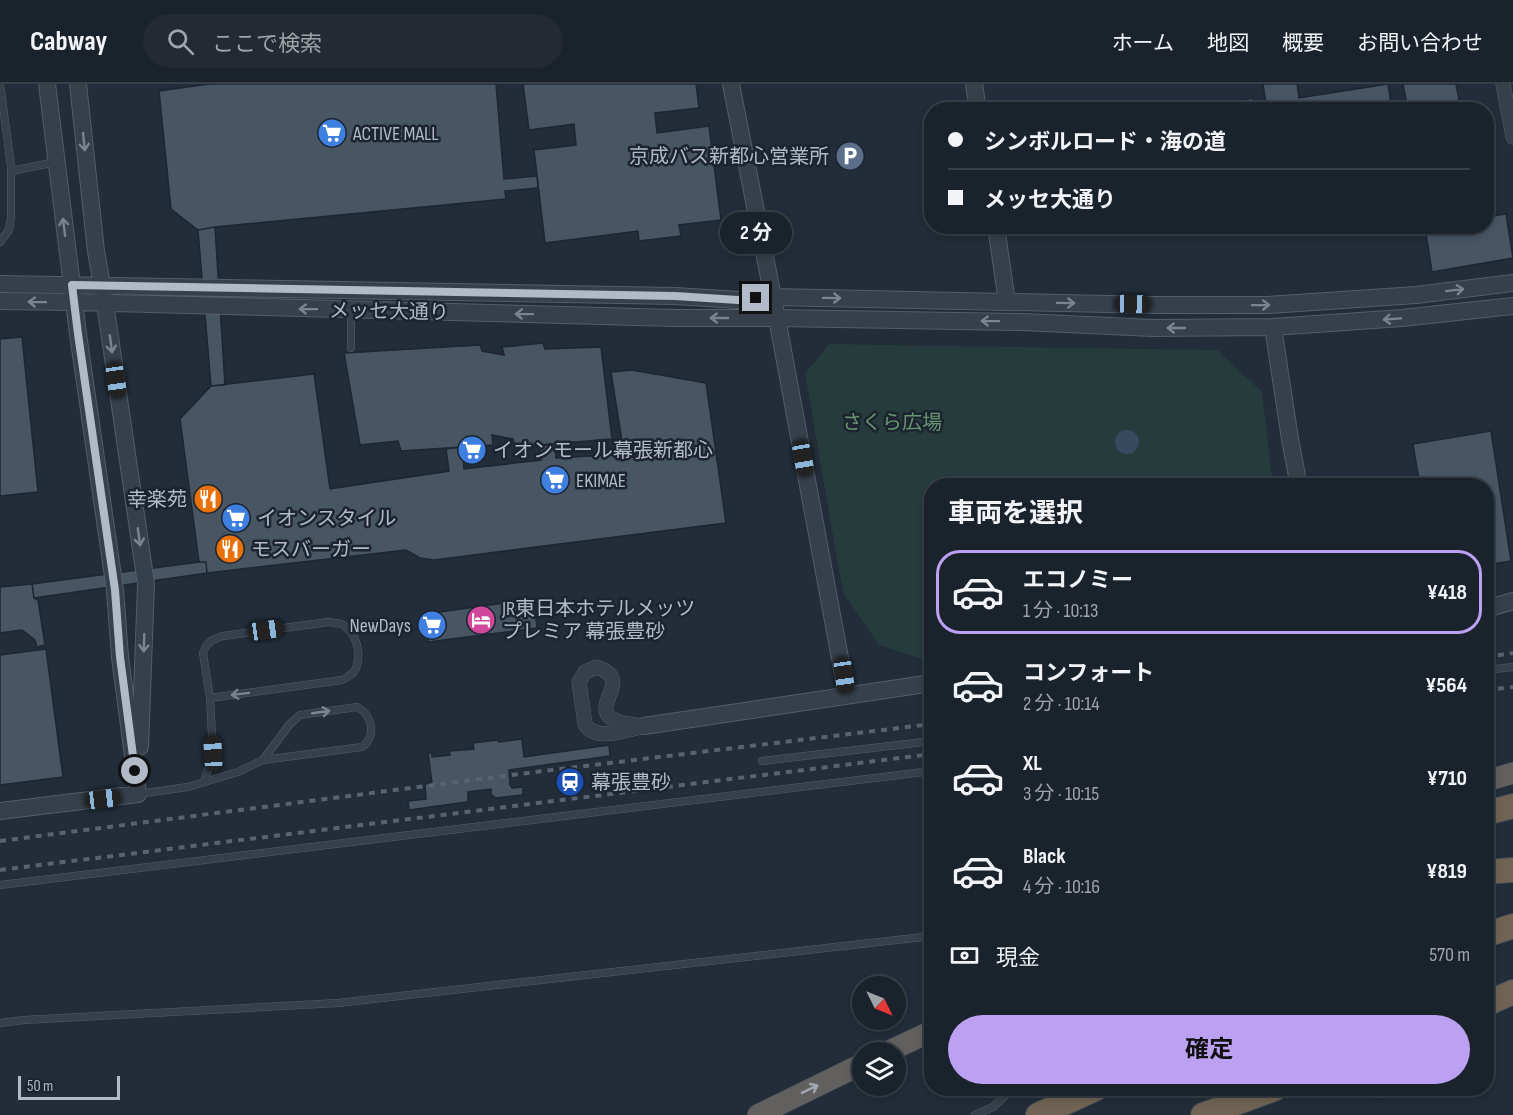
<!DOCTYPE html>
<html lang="ja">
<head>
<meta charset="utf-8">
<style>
	body { margin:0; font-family:"Sofia Sans Condensed","Noto Sans JP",sans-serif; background:#232a33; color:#f1f3f6; height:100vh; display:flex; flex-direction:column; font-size:22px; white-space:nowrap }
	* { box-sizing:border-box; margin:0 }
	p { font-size:20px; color:#9fa4a9 }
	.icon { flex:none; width:33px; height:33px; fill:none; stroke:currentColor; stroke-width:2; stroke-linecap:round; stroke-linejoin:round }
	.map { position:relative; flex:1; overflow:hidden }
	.drawer { position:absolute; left:924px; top:394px; width:570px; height:618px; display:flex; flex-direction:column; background:#1a222b; border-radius:24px; box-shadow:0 3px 9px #0003,0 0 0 2px #383f47 }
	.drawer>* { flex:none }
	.top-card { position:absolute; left:924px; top:18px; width:570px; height:132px; border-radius:24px; box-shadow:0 3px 9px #0003,0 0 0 2px #383f47; display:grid; align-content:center; height:132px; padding:0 24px; background:#1a222b }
	.needle { width:39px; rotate:133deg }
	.controls { position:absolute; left:852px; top:892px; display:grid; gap:12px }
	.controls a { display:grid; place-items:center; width:54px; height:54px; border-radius:50%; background:#1a222b; box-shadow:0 3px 9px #0003,0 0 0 2px #383f47; font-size:30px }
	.scale { position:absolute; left:18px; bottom:15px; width:102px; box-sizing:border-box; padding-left:6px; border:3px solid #b1bac6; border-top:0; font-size:16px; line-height:21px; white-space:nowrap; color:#b1bac6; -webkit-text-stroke:4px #1b242f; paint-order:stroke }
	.end { position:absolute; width:27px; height:27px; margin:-14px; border:8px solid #b1bac6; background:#111; box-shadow:0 0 0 3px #111 }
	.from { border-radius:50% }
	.bubble { position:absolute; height:42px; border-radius:21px; background:#1a222b; box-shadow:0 3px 9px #0003,0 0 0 2px #383f47; font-size:20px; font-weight:700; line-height:42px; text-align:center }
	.car { position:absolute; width:18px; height:36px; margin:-18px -9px; border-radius:8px; box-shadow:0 0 4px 2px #0007; background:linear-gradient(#222 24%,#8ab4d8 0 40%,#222 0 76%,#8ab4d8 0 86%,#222 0) }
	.top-card b { display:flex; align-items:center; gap:21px; height:57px; font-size:22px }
	.top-card b+b { border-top:2px solid #383f47 }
	.top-card i { width:15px; height:15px; background:#f1f3f6 }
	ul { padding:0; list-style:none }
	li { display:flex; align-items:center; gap:18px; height:84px; margin:0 12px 9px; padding:0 12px; border:3px solid transparent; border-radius:24px }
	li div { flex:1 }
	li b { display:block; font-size:22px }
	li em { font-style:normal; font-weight:700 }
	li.selected { border-color:#bca0f2 }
	li>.icon { width:54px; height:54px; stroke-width:1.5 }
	h2 { padding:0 24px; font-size:27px; line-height:72px }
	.pay { display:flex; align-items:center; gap:15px; height:66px; padding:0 24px; font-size:22px }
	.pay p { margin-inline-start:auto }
	.action { display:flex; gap:12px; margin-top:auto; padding:12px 24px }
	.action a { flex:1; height:69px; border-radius:36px; background:#bca0f2; color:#111; font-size:24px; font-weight:700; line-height:69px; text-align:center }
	header { display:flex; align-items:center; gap:36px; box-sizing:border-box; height:84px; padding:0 30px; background:#1a222b; border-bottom:2px solid #383f47 }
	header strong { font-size:28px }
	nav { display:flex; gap:33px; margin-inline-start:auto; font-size:21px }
	.search { width:420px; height:54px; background:#232a33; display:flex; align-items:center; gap:15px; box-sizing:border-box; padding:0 21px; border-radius:33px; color:#9fa4a9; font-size:22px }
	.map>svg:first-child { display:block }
</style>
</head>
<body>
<header>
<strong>Cabway</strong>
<div class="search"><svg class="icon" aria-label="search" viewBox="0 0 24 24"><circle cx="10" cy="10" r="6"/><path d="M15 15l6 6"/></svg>ここで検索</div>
<nav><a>ホーム</a><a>地図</a><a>概要</a><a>お問い合わせ</a></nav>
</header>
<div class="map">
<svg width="1513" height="1031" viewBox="0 0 1513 1031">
	<rect width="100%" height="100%" fill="#222d39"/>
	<path fill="#253b3c" d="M829,260L1217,266L1262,308L1273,402H932L931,578L879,561L843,509L805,290Z"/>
	<path fill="#364a60" d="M1115 358a12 12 0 1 1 24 0a12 12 0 1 1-24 0Z"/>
	<path fill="#485563" stroke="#1d2631" stroke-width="1.5" d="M209,0H496L504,95L537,92L538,104L505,107L506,115L215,143L198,146L171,125L159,7Z
		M523,0H696L699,24L655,29L657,49L709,42L721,136L679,141L681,152L639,157L638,147L545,159L534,66L576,61L574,40L529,46Z
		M1263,0H1297L1299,14L1388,0L1392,26H1267Z
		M1403,0H1456L1461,26H1408Z
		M1253,14L1255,26H1187Z
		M1506,130L1513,174L1432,188L1425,143L1486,142V133Z
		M1041,142H1094L1043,151Z
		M215,143L225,301L211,302L198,146Z
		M22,253L38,408L0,412V255Z
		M543,259L545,265L601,263L612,355L515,363L513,355L492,351L493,361L401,367L398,357L360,361L344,269L480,261L482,267L504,271L502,263Z
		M632,286L706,299L726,439L434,476L420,474L406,466L207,489L206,478H199L180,335L211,302L314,290L330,405L449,387L446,365L462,363L464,385L541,376L539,362L555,360L556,374L624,370L611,288Z
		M1491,347L1511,477L1486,481V402H1420L1413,360Z
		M199,478H206L207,489L34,514L32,500Z
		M32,500L34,514L38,516L45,561L37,563L35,556L22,546L0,549V503Z
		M534,515L537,544L428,558L425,530Z
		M46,565L63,693L0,701V571Z
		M522,655L524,673L609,661L610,672L509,686L510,701L512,704L523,703V711L495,714L491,710V705L468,708V716L467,718L409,726L408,717L426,715L425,700L432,699L428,669H432V673L450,671L449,667L474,665L473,659L497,656L499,658Z
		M1371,1005H1395V1007L1375,1016Z"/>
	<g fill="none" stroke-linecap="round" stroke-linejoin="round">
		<g stroke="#545d68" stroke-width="8">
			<path id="service" d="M11,87L56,78
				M0,158L9,146L11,133V82L0,0
				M351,226V264
				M1486,586L1513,583
				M762,677L932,657
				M204,698L213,670L210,614L203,569L206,562L212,556L223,552L329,538C334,539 339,539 343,541C356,548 362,570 356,584C354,590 348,593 342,596L210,614
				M138,710L188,703L238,688L263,676L362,663C377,653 372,630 357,623L300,631L289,641L263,676
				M0,801L932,687
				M0,939L24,936L338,919L932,852
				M975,1031L993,1023L1012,1005"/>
		</g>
		<g stroke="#545d68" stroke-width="15">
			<path id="minor" d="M1503,0L1513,53
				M597,583C634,596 592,620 611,634C619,640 634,640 644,642C628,646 595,658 585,640L579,598L585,588Z"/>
		</g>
		<g stroke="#545d68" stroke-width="18">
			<path id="tertiary" d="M47,0L78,250L115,506L120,573L138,710
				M78,0L96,167L105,219L146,500L140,663
				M731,0L777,234L847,612
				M974,0L978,26
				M996,142L1007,218
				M0,200L675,212L738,216L773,213L1154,221H1268L1416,211L1513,199
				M0,217L74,218L675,234H777L1022,238L1153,244L1273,243L1402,234L1513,222
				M1273,243L1290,355L1299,402
				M1486,525L1513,517
				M644,642L932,599
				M0,727L138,710"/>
		</g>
		<g stroke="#414a55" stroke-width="22">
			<path id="trunk" d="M1486,697L1513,689
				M885,969L932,947
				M758,1031L862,980"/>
		</g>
		<g stroke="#414a55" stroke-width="26">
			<path id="motorway" d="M1486,729L1513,722
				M1486,788L1513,786
				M1486,851L1513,842
				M1486,920L1513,908
				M1038,1031L1095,1005
				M1203,1031L1274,1005"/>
		</g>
		<use href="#service" stroke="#363f4a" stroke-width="7"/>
		<use href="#minor" stroke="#363f4a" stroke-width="14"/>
		<use href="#tertiary" stroke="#363f4a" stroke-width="16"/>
		<use href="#trunk" stroke="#62605e" stroke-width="21"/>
		<use href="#motorway" stroke="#706353" stroke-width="24"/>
		<path stroke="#586371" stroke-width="4" stroke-dasharray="6 6" stroke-linecap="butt" d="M1486,573L1513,569
			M1486,606L1513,603
			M0,757L519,690L932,640
			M0,786L932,670"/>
	</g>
	<defs><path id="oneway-shaft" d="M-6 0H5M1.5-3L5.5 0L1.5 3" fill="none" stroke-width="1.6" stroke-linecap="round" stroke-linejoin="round" transform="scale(1.5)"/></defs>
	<g stroke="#7a838e">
		<use href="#oneway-shaft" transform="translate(84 58) rotate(84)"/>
		<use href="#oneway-shaft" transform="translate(64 143) rotate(-97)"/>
		<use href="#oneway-shaft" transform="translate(1455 206) rotate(-7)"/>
		<use href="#oneway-shaft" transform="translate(832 214) rotate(1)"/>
		<use href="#oneway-shaft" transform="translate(37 218) rotate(-179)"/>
		<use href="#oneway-shaft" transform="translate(1066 219) rotate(1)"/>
		<use href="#oneway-shaft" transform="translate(1261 221) rotate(-1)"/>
		<use href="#oneway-shaft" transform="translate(308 225) rotate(-179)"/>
		<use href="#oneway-shaft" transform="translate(524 230) rotate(-179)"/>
		<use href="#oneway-shaft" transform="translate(719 234) rotate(-180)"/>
		<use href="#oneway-shaft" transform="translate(1392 235) rotate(176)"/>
		<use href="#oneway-shaft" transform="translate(990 237) rotate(-179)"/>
		<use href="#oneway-shaft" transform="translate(1176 244) rotate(180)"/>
		<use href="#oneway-shaft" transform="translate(111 260) rotate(82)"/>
		<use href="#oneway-shaft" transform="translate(139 453) rotate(82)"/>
		<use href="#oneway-shaft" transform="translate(144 559) rotate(92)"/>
		<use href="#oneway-shaft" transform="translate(240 610) rotate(173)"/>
		<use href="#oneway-shaft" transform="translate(321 628) rotate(-8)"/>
	</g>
	<use stroke="#a1a8b1" href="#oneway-shaft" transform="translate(810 1005) rotate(-26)"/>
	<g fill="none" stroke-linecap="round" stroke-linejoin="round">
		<path stroke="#b1bac6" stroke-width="8" d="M135,687L120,573L115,506L78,250L72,201L675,212L738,216L756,214"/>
	</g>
	<defs>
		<g id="supermarket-disc" transform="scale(1.5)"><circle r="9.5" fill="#3f7fe0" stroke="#1b242f"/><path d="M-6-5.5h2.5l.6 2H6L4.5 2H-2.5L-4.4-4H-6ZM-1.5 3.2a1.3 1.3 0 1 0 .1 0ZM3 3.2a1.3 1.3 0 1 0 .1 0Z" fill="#fff"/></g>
		<g id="parking-disc" transform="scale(1.5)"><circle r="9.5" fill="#5c6f8a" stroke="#1b242f"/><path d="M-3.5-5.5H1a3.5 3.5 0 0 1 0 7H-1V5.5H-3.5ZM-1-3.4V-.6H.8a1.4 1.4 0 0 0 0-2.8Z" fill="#fff"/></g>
		<g id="restaurant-disc" transform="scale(1.5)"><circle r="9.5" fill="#e8710a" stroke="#1b242f"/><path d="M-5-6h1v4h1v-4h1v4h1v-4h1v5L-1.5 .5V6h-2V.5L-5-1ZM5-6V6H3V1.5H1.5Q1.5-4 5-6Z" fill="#fff"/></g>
		<g id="hotel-disc" transform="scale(1.5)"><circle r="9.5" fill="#d1479c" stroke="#1b242f"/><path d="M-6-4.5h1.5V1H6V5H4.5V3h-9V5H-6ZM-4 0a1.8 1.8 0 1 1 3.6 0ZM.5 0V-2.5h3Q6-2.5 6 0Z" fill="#fff"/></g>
		<g id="station-disc" transform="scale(1.5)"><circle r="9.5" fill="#1a4fb4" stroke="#1b242f"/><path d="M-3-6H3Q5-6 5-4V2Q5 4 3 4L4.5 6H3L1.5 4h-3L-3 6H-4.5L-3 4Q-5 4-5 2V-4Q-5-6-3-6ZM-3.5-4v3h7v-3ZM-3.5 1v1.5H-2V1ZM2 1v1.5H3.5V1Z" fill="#fff"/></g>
	</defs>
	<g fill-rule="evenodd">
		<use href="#supermarket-disc" x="332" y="49"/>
		<use href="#parking-disc" x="850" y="72"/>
		<use href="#supermarket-disc" x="472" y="366"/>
		<use href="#supermarket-disc" x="555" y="396"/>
		<use href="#restaurant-disc" x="208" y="415"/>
		<use href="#supermarket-disc" x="236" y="434"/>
		<use href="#restaurant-disc" x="230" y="465"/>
		<use href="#hotel-disc" x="481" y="536"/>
		<use href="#supermarket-disc" x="432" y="541"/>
		<use href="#station-disc" x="570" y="698"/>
	</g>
	<g text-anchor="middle" stroke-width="5" stroke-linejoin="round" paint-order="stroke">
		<g font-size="20" fill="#b1bac6" stroke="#1b242f" text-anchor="start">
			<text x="353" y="56">ACTIVE MALL</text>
			<text x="829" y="79" text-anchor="end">京成バス新都心営業所</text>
			<text x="493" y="373">イオンモール幕張新都心</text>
			<text x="576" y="403">EKIMAE</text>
			<text x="187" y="422" text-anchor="end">幸楽苑</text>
			<text x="257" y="441">イオンスタイル</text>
			<text x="251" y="472">モスバーガー</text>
			<text x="502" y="531">JR東日本ホテルメッツ<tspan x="502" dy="23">プレミア 幕張豊砂</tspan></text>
			<text x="411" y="548" text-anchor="end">NewDays</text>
			<text x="591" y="705">幕張豊砂</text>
		</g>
		<g font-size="20" fill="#b1bac6" stroke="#1b242f">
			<text transform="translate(389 227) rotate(1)" y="7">メッセ大通り</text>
		</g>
		<g font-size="20" fill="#689671" stroke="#1b242f">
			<text x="892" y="345">さくら広場</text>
		</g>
	</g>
</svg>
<div class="controls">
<a><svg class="needle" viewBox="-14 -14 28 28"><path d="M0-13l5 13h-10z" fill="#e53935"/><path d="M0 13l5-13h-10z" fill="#9fa4a9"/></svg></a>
<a><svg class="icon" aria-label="layers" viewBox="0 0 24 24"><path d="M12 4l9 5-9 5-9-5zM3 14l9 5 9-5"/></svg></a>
</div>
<div class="scale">50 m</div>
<i class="end from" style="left:135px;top:687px"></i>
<i class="end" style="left:756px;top:214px"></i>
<div class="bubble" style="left:720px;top:128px;width:72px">2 分</div>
<i class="car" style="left:1133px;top:220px;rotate:91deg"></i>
<i class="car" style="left:116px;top:296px;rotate:172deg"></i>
<i class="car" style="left:803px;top:374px;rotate:170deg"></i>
<i class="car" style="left:266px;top:546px;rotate:82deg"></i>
<i class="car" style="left:844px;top:591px;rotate:172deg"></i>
<i class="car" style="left:213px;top:669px;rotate:357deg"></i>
<i class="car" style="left:103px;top:715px;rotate:83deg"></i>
<div class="top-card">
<b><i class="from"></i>シンボルロード・海の道</b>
<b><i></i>メッセ大通り</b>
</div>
<section class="drawer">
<h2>車両を選択</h2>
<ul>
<li class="selected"><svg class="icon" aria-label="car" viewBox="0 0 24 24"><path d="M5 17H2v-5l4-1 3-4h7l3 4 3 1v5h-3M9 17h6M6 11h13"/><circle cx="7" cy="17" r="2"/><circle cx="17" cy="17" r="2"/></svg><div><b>エコノミー</b><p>1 分 · 10:13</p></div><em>¥418</em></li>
<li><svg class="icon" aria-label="car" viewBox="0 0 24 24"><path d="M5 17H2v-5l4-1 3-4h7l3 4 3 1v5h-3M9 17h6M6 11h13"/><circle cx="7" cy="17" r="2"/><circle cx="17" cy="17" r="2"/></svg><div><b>コンフォート</b><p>2 分 · 10:14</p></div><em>¥564</em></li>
<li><svg class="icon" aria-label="car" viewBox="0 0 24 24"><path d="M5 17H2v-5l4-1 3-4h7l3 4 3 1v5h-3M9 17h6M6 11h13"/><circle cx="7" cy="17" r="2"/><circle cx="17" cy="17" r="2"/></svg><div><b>XL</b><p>3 分 · 10:15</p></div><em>¥710</em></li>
<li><svg class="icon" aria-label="car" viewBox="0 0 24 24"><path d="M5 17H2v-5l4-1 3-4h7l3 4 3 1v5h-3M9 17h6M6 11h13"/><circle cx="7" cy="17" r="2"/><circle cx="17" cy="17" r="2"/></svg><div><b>Black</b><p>4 分 · 10:16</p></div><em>¥819</em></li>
</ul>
<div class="pay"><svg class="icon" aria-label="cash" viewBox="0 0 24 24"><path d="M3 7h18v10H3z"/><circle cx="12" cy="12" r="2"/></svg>現金<p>570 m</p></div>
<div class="action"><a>確定</a></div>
</section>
</div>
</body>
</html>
